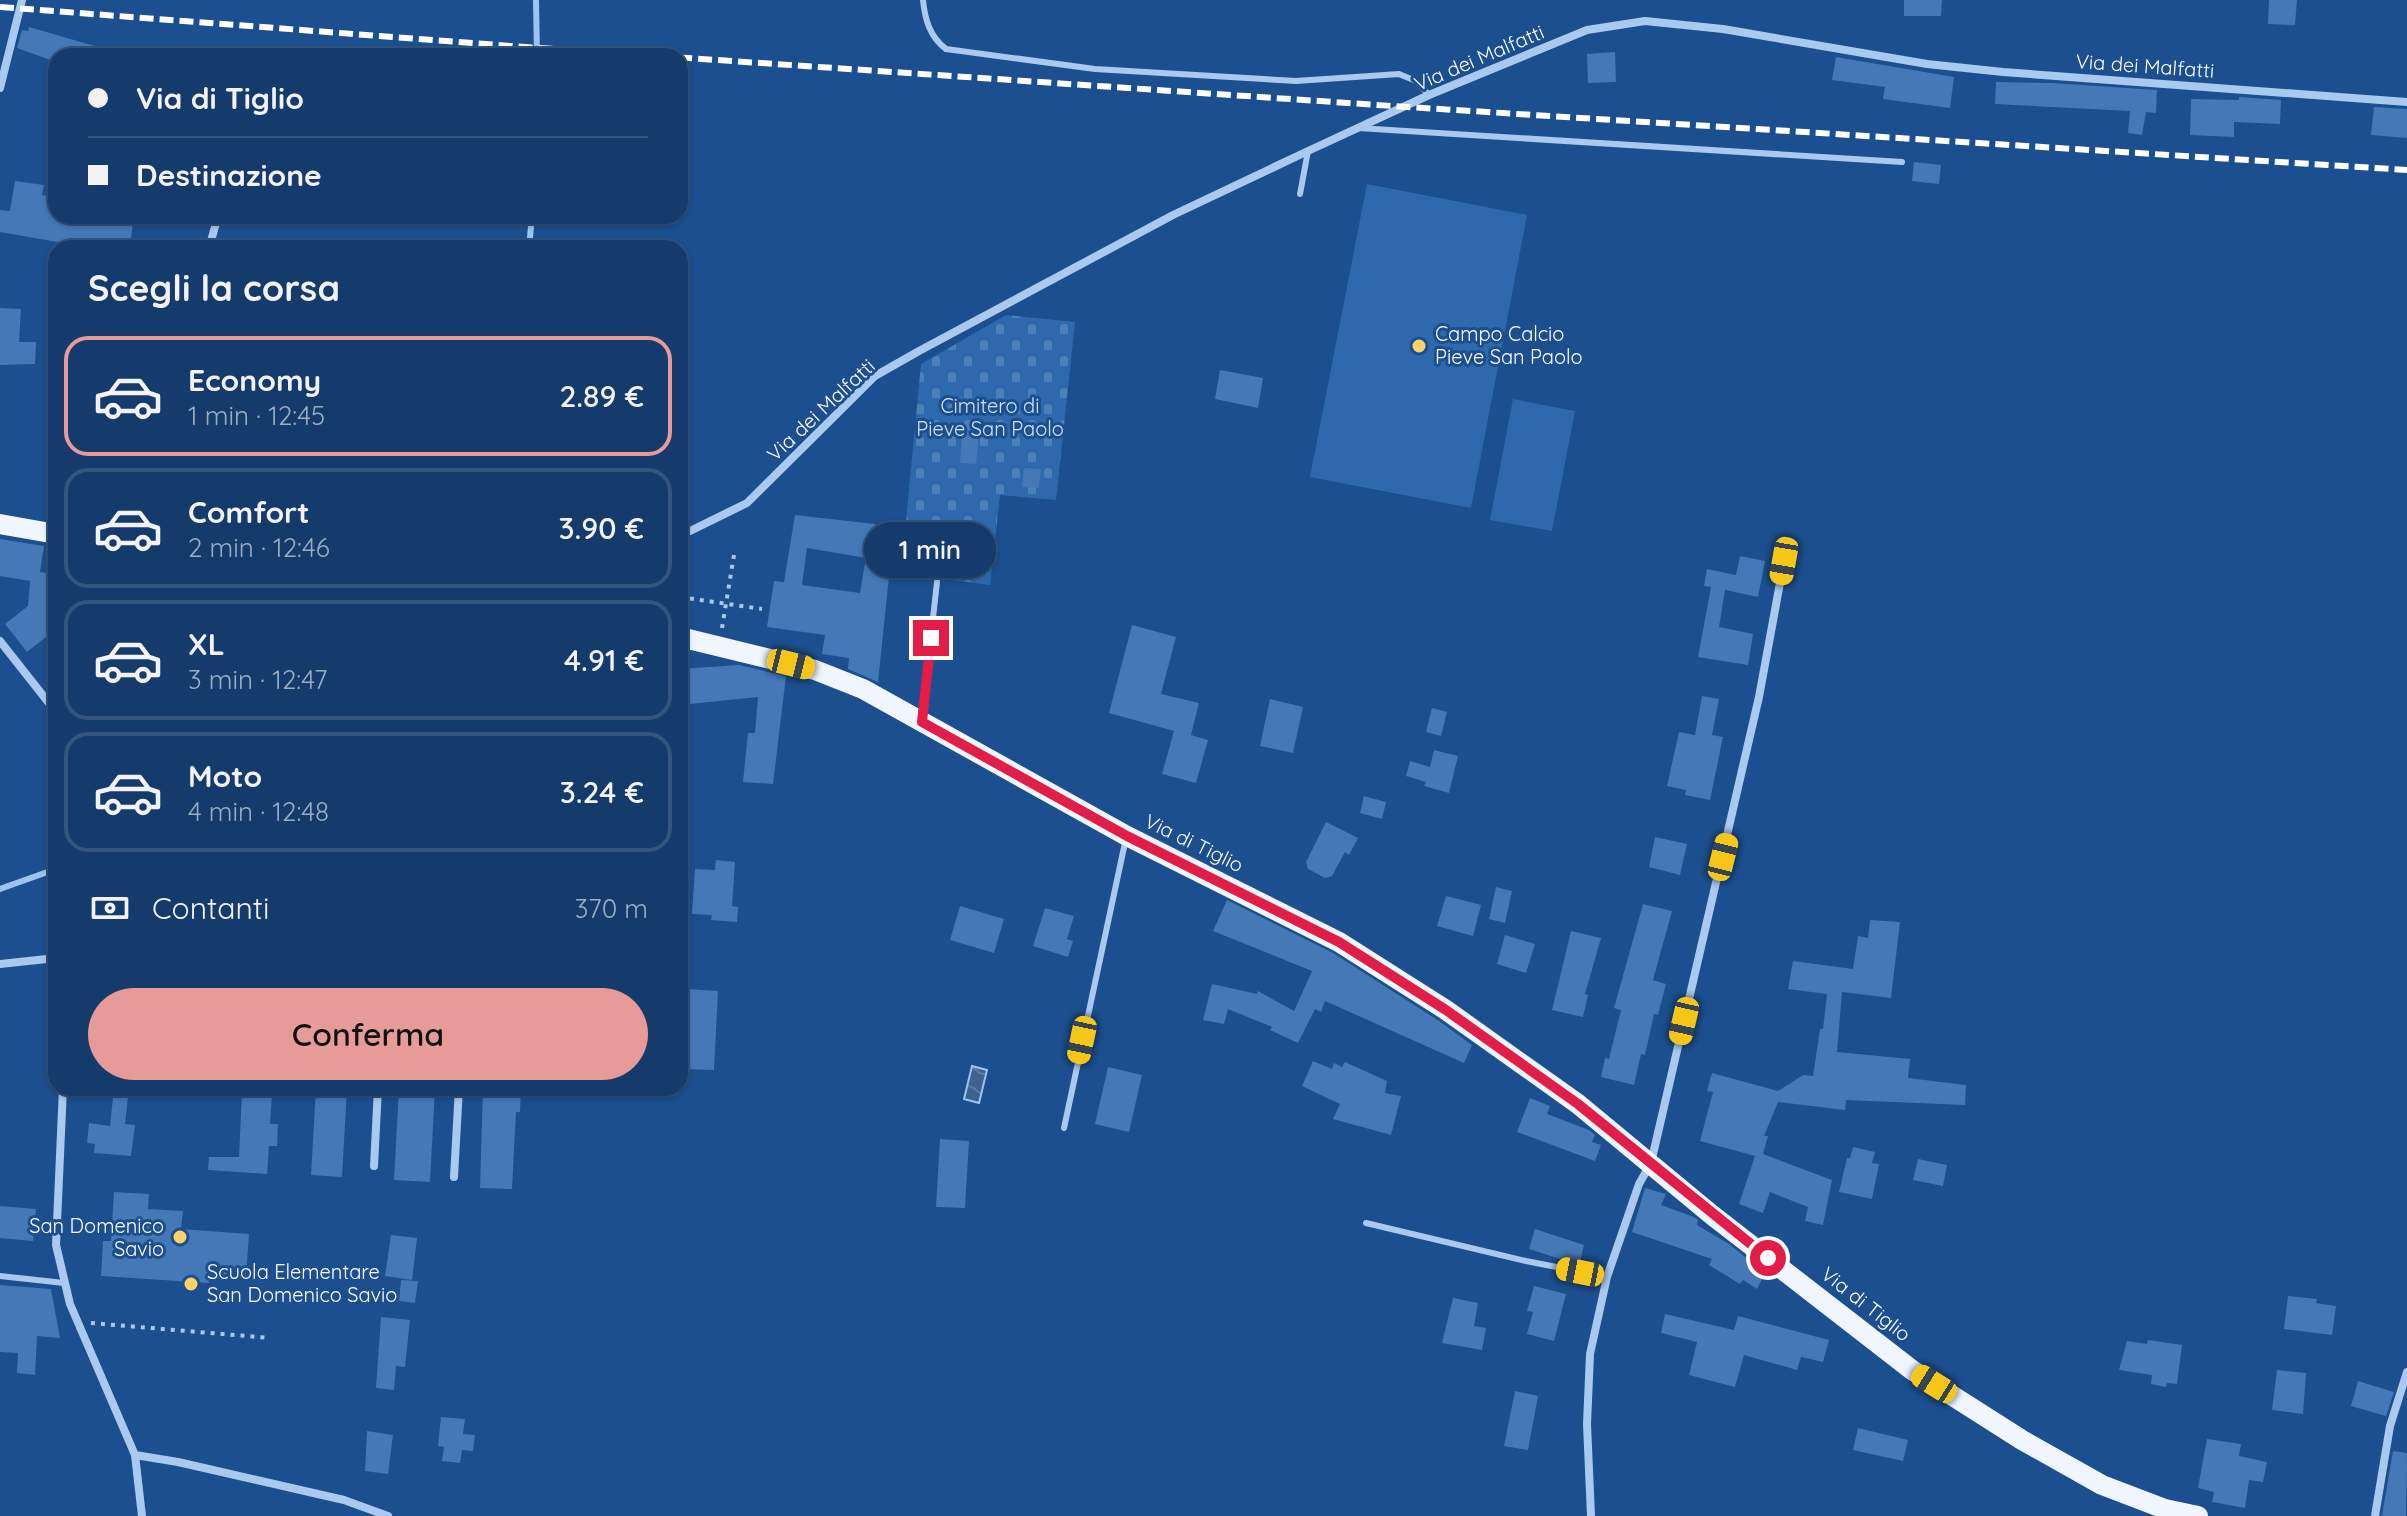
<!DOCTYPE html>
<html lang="it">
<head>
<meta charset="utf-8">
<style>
	body { margin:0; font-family:Quicksand,sans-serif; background:#214673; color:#f1f3f6; height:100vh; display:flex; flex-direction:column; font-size:30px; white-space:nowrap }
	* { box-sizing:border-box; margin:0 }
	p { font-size:26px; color:#9dadc1 }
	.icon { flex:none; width:44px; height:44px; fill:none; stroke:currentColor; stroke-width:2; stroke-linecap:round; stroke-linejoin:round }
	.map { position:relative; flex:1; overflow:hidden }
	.details { position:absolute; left:48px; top:240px; width:640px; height:856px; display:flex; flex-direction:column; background:#143b6b; border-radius:24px; box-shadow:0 2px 6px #0004,0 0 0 2px #33557e }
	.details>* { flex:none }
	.hud { position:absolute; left:48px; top:48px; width:640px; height:176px; border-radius:24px; box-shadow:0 2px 6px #0004,0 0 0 2px #33557e; display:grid; align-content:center; height:176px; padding:0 40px; background:#143b6b }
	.end { position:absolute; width:36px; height:36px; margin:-18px; border:10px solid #e11d48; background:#fff; box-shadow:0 0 0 4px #fff }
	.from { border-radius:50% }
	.bubble { position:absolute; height:56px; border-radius:28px; background:#143b6b; box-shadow:0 2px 6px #0004,0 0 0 2px #33557e; font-size:26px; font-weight:600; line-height:56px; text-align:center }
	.car { position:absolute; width:24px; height:48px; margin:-24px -12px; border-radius:10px; box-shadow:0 0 6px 2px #0007; background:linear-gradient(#f5c518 24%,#345 0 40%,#f5c518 0 76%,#345 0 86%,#f5c518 0) }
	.hud b { display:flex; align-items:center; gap:28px; height:76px; font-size:30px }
	.hud b+b { border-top:2px solid #33557e }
	.hud i { width:20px; height:20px; background:#f1f3f6 }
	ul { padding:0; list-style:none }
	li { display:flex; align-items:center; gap:24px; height:120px; margin:0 16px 12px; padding:0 24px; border:4px solid #33557e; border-radius:24px }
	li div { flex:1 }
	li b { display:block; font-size:30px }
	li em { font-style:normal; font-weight:600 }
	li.on { border-color:#e69b98 }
	li>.icon { width:72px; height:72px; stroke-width:1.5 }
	h2 { padding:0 40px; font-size:36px; line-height:96px }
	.pay { display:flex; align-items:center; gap:20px; height:88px; padding:0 40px; font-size:30px }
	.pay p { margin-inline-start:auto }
	.button { display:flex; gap:16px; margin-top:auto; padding:16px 40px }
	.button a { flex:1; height:92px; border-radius:48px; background:#e69b98; color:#111; font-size:32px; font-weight:600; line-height:92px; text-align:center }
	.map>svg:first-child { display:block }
</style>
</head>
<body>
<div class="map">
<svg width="2407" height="1516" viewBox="0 0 2407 1516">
	<defs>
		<pattern id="cemetery-stones" width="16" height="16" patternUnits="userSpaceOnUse" patternTransform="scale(2)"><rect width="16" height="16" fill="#2e69ad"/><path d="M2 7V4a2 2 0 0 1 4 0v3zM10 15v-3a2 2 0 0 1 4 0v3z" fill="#4d80b9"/></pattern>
		<pattern id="water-waves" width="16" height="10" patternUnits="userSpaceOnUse" patternTransform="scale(2)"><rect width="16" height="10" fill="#3c6290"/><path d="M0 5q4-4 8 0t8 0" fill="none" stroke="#597aa1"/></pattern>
	</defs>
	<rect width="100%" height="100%" fill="#1b4f8f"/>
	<path fill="url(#cemetery-stones)" d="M1006,315L1075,322L1056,500L1000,495L990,585L901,573L921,364Z"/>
	<path fill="#2e69ad" d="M1367,184L1527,215L1471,508L1310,477Z
		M1513,399L1575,411L1552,531L1490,520Z"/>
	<path fill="url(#water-waves)" stroke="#9cc4f0" stroke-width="2" d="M972,1066L987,1070L979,1103L964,1099Z"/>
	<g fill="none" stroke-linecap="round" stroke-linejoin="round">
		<path stroke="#9cc4f0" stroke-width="6" d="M536,0L537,56
			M529,248L532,216
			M0,889L56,869"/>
	</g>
	<path fill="#4478b7" d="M1904,0H1942L1941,16H1904Z
		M2269,0H2297L2295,25L2268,24Z
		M29,27L112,51V56H56V62L17,48L22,30L28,31Z
		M1615,52L1616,82L1588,83L1587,54Z
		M1836,57L1954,77L1950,108L1883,99L1885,87L1832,80Z
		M1996,82L2052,83L2157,90L2156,113L2146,112L2142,135L2128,133L2130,111L1995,104Z
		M2239,97L2281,100L2280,124L2234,122V137L2190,135L2191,99L2239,100Z
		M2374,107L2407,109V138L2371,135Z
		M1914,162L1941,165L1939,184L1912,181Z
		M15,181L44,185L42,195L55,197L56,216H108L133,222L130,248H92L0,232V210L10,211Z
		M0,308L21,309L19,342H36L35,364L0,365Z
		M1220,370L1263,378L1258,408L1215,399Z
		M962,432L979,433L976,464L960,463Z
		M1024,468L1041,469L1039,488L1022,487Z
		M795,515L875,524L872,559L807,548L802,585L860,593L865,563L890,567L878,682L848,669L849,658L822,654L825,635L767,627L774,581L784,582Z
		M0,539L44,546L40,572L52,574L50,584L56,605V629L27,652L5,624L28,606L30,581L0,576Z
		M1740,556L1765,561L1758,597L1725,590L1719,627L1753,634L1748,665L1698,657L1711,587L1704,586L1707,569L1736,575Z
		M1132,625L1176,637L1161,694L1199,703L1191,735L1208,740L1196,783L1162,774L1174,731L1109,713Z
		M739,665L786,676L773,784L743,782L748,733H755L758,697L680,705V669Z
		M1702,696L1719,699L1712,735L1723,737L1710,800L1685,795L1686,790L1667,786L1679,732L1695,735Z
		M1270,699L1303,707L1293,753L1260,746Z
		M1432,708L1447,712L1441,736L1426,732Z
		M1434,750L1458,756L1449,793L1424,786L1426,782L1406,776L1410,761L1430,767Z
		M1364,796L1386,802L1382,819L1360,813Z
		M1326,822L1358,838L1349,855L1345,852L1332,876L1325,878L1308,869L1306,862Z
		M1655,837L1687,844L1680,875L1649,867Z
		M716,860L735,862L732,906L738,907L737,922L711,920L712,915L692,914L695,869L715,870Z
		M1496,887L1512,891L1505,923L1489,919Z
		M1446,896L1481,905L1473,936L1437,926Z
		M1227,900L1333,953L1439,1021L1472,1045L1464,1063L1325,1001L1321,1012L1315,1009L1298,1043L1270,1030L1272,1027L1228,1009L1224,1024L1203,1020L1212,984L1257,994L1258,991L1294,1011L1312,971L1213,931Z
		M1643,904L1672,911L1653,980L1666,984L1658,1015L1654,1014L1645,1055L1641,1054L1634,1085L1601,1077L1605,1058L1609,1059L1621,1010L1614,1008Z
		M960,906L1004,919L994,953L950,940Z
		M1045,908L1074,916L1067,939L1073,941L1068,957L1033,946Z
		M1870,920L1900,922L1891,998L1842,992L1837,1052L1910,1059L1908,1078L1966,1085L1965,1105L1846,1100L1845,1110L1778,1102L1764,1136H1768L1763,1154L1832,1180L1823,1225L1805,1221L1808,1207L1770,1192L1763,1213L1739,1204L1755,1156L1700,1141L1713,1092L1707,1091L1712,1073L1778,1091L1803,1075L1813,1076L1820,1029H1823L1827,994L1788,989L1793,961L1853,969L1858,936L1868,938Z
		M1571,931L1601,938L1585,994L1588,995L1583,1017L1552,1010Z
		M1505,935L1535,944L1526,973L1497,964Z
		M688,989L718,991L714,1070L684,1069Z
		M1313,1061L1332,1069L1334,1063L1342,1067L1345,1062L1387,1081L1385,1093L1401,1096L1391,1135L1333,1119L1340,1104L1302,1086Z
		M1108,1067L1142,1075L1129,1132L1095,1124Z
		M114,1088H129L125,1124L135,1125L131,1156L94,1153L95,1144L87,1143L89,1123L110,1126Z
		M316,1088H347L342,1177L311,1175Z
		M399,1088H435L430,1182L394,1180Z
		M483,1088H521L520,1112H516L512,1189L480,1188Z
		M242,1092L272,1094L270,1124H278L277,1146H269L267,1174L208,1170L209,1157H239Z
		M1530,1098L1550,1106L1547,1114L1589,1130L1595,1135L1592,1142L1601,1145L1595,1161L1517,1132Z
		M940,1139L969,1141L965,1208L936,1207Z
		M1853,1147L1875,1152L1872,1163L1879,1164L1872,1199L1839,1192L1847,1158H1850Z
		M1918,1159L1947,1165L1943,1186L1913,1180Z
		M1645,1188L1666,1194L1661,1205L1694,1217L1698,1220L1697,1225L1729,1244L1765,1273L1757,1289L1743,1280L1740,1284L1709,1265L1712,1259L1632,1232Z
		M114,1192L149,1194L148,1209L183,1211L181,1229L249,1234L246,1276L210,1274L209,1283L101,1276L103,1241H111Z
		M0,1206L36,1209L33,1241L0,1238Z
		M1535,1229L1584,1245L1579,1265L1529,1249Z
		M391,1235L417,1238L412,1280L385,1276Z
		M401,1280L418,1281L415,1303L399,1301Z
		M0,1285L51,1289L60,1338L37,1336L35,1375L17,1373L18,1353L0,1352Z
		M1534,1286L1566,1294L1554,1341L1527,1334L1533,1312L1527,1311Z
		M2288,1296L2317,1299L2316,1303L2336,1306L2332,1335L2284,1329Z
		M1453,1298L1478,1303L1474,1326L1486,1328L1482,1350L1442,1343Z
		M1665,1314L1734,1330L1738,1316L1829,1340L1823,1362L1801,1357L1797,1370L1744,1355L1735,1387L1689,1375L1697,1342L1661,1333Z
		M381,1317L410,1320L405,1367L396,1366L394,1390L376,1388Z
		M2148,1340L2182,1345L2177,1384L2167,1383L2166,1387L2151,1384L2152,1375L2119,1370L2127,1341L2147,1344Z
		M2277,1370L2306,1373L2303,1414L2272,1410Z
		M2358,1381L2394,1392L2386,1416L2351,1406Z
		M1515,1391L1538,1396L1528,1450L1504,1446Z
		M441,1417L465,1419L463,1434L475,1435L473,1451L462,1450L460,1463L442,1461L444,1447L438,1446Z
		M1858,1428L1908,1440L1903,1461L1853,1450Z
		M367,1431L393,1435L388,1474L365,1471Z
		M2207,1439L2241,1444L2239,1456L2267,1462L2263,1482L2249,1480L2245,1508L2212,1502L2214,1492L2198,1488Z
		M2393,1451L2407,1453L2406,1516H2382Z"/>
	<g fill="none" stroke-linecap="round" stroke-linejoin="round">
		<path stroke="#a9c9ee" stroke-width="4" stroke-dasharray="4 6" stroke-linecap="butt" d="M680,597L762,609
			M722,628L734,555
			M91,1323L270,1338"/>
		<path stroke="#a9c9ee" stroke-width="6" d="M923,0C925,20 930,37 946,49L1095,69L1296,81L1399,74L1416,81L1429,95
			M1358,128L1902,162
			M1300,194L1308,151
			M922,718L937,582
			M1064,1128L1126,838
			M1366,1223L1526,1261L1607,1277
			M0,1276L64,1283"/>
		<path stroke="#a9c9ee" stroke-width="8" d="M0,88L22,0
			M209,248L218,216
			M680,536L747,503L875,376L919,351L1173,215L1308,151L1429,95L1587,30L1645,21L1723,29L1927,64L2003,72L2407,102
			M0,641L56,712
			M0,964L56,958
			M63,1088L56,1245L70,1304L135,1455L142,1516
			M374,1166L378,1088
			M454,1177L459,1088
			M135,1455L178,1462L344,1500L388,1516
			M1591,1516L1587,1424L1590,1354L1607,1277L1639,1184L1651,1163L1759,697L1784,561
			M2375,1516L2390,1426L2407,1372"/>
		<path stroke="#f0f6ff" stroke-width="20" d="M0,524L56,534
			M680,637L815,670L863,689L1127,836L1339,942L1446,1010L1578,1104L1712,1215L1912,1370L2022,1440L2102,1485L2165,1509L2198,1516"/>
		<path stroke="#fff" stroke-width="6" stroke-dasharray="14 6" stroke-linecap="butt" d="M0,7L511,46L1407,107L2407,170"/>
	</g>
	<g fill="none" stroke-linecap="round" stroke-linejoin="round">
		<path stroke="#e11d48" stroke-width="10" d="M931,638L922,722L1127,836L1339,942L1446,1010L1578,1104L1768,1258"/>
	</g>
	<g fill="#ffd166" stroke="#1b4f8f" stroke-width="3">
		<circle cx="1419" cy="346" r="8"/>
		<circle cx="180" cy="1237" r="8"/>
		<circle cx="191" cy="1284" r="8"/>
	</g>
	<g text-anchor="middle" stroke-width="6" stroke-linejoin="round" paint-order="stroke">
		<g font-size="20" fill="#fff" stroke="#1b4f8f">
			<text transform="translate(1479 58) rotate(-23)" y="7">Via dei Malfatti</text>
			<text transform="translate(2145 66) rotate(4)" y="7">Via dei Malfatti</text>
			<text transform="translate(821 410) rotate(-43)" y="7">Via dei Malfatti</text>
			<text transform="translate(1194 843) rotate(26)" y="7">Via di Tiglio</text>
			<text transform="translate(1866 1304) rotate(38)" y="7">Via di Tiglio</text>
		</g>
		<g font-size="20" fill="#fff" stroke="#1b4f8f" text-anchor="start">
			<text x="1435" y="341">Campo Calcio<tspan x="1435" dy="23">Pieve San Paolo</tspan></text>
			<text x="164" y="1233" text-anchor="end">San Domenico<tspan x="164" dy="23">Savio</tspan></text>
			<text x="207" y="1279">Scuola Elementare<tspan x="207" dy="23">San Domenico Savio</tspan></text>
		</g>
		<g font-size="20" fill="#cfe3fa" stroke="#1b4f8f">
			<text x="990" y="413">Cimitero di<tspan x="990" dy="23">Pieve San Paolo</tspan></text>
		</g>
	</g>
</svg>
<i class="end from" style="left:1768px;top:1258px"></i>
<i class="end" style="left:931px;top:638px"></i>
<div class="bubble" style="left:864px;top:522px;width:132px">1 min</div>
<i class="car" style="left:1784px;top:561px;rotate:190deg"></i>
<i class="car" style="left:791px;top:664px;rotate:104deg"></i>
<i class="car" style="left:1723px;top:857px;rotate:14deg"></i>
<i class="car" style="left:1684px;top:1021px;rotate:193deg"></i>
<i class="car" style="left:1082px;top:1040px;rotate:192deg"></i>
<i class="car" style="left:1580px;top:1272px;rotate:281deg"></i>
<i class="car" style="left:1934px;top:1384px;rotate:302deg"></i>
<div class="hud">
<b><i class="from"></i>Via di Tiglio</b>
<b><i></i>Destinazione</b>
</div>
<section class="details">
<h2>Scegli la corsa</h2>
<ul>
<li class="on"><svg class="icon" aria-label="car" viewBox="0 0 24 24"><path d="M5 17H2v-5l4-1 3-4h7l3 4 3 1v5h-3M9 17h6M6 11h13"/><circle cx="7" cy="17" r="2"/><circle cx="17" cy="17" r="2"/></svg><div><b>Economy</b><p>1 min · 12:45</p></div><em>2.89 €</em></li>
<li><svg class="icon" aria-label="car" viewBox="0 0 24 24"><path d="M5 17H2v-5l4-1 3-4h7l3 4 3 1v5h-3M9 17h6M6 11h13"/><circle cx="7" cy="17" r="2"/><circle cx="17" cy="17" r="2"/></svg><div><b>Comfort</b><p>2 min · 12:46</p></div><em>3.90 €</em></li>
<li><svg class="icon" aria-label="car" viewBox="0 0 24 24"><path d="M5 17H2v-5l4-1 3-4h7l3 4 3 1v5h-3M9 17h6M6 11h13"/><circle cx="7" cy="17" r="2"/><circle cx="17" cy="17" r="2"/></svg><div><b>XL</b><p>3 min · 12:47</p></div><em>4.91 €</em></li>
<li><svg class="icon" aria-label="car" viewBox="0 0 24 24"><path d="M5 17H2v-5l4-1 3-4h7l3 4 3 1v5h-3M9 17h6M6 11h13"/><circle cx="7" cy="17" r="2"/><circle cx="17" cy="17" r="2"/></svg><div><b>Moto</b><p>4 min · 12:48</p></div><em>3.24 €</em></li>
</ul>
<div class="pay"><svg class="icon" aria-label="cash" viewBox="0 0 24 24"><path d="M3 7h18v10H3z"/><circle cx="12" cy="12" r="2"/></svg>Contanti<p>370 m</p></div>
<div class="button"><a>Conferma</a></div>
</section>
</div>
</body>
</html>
